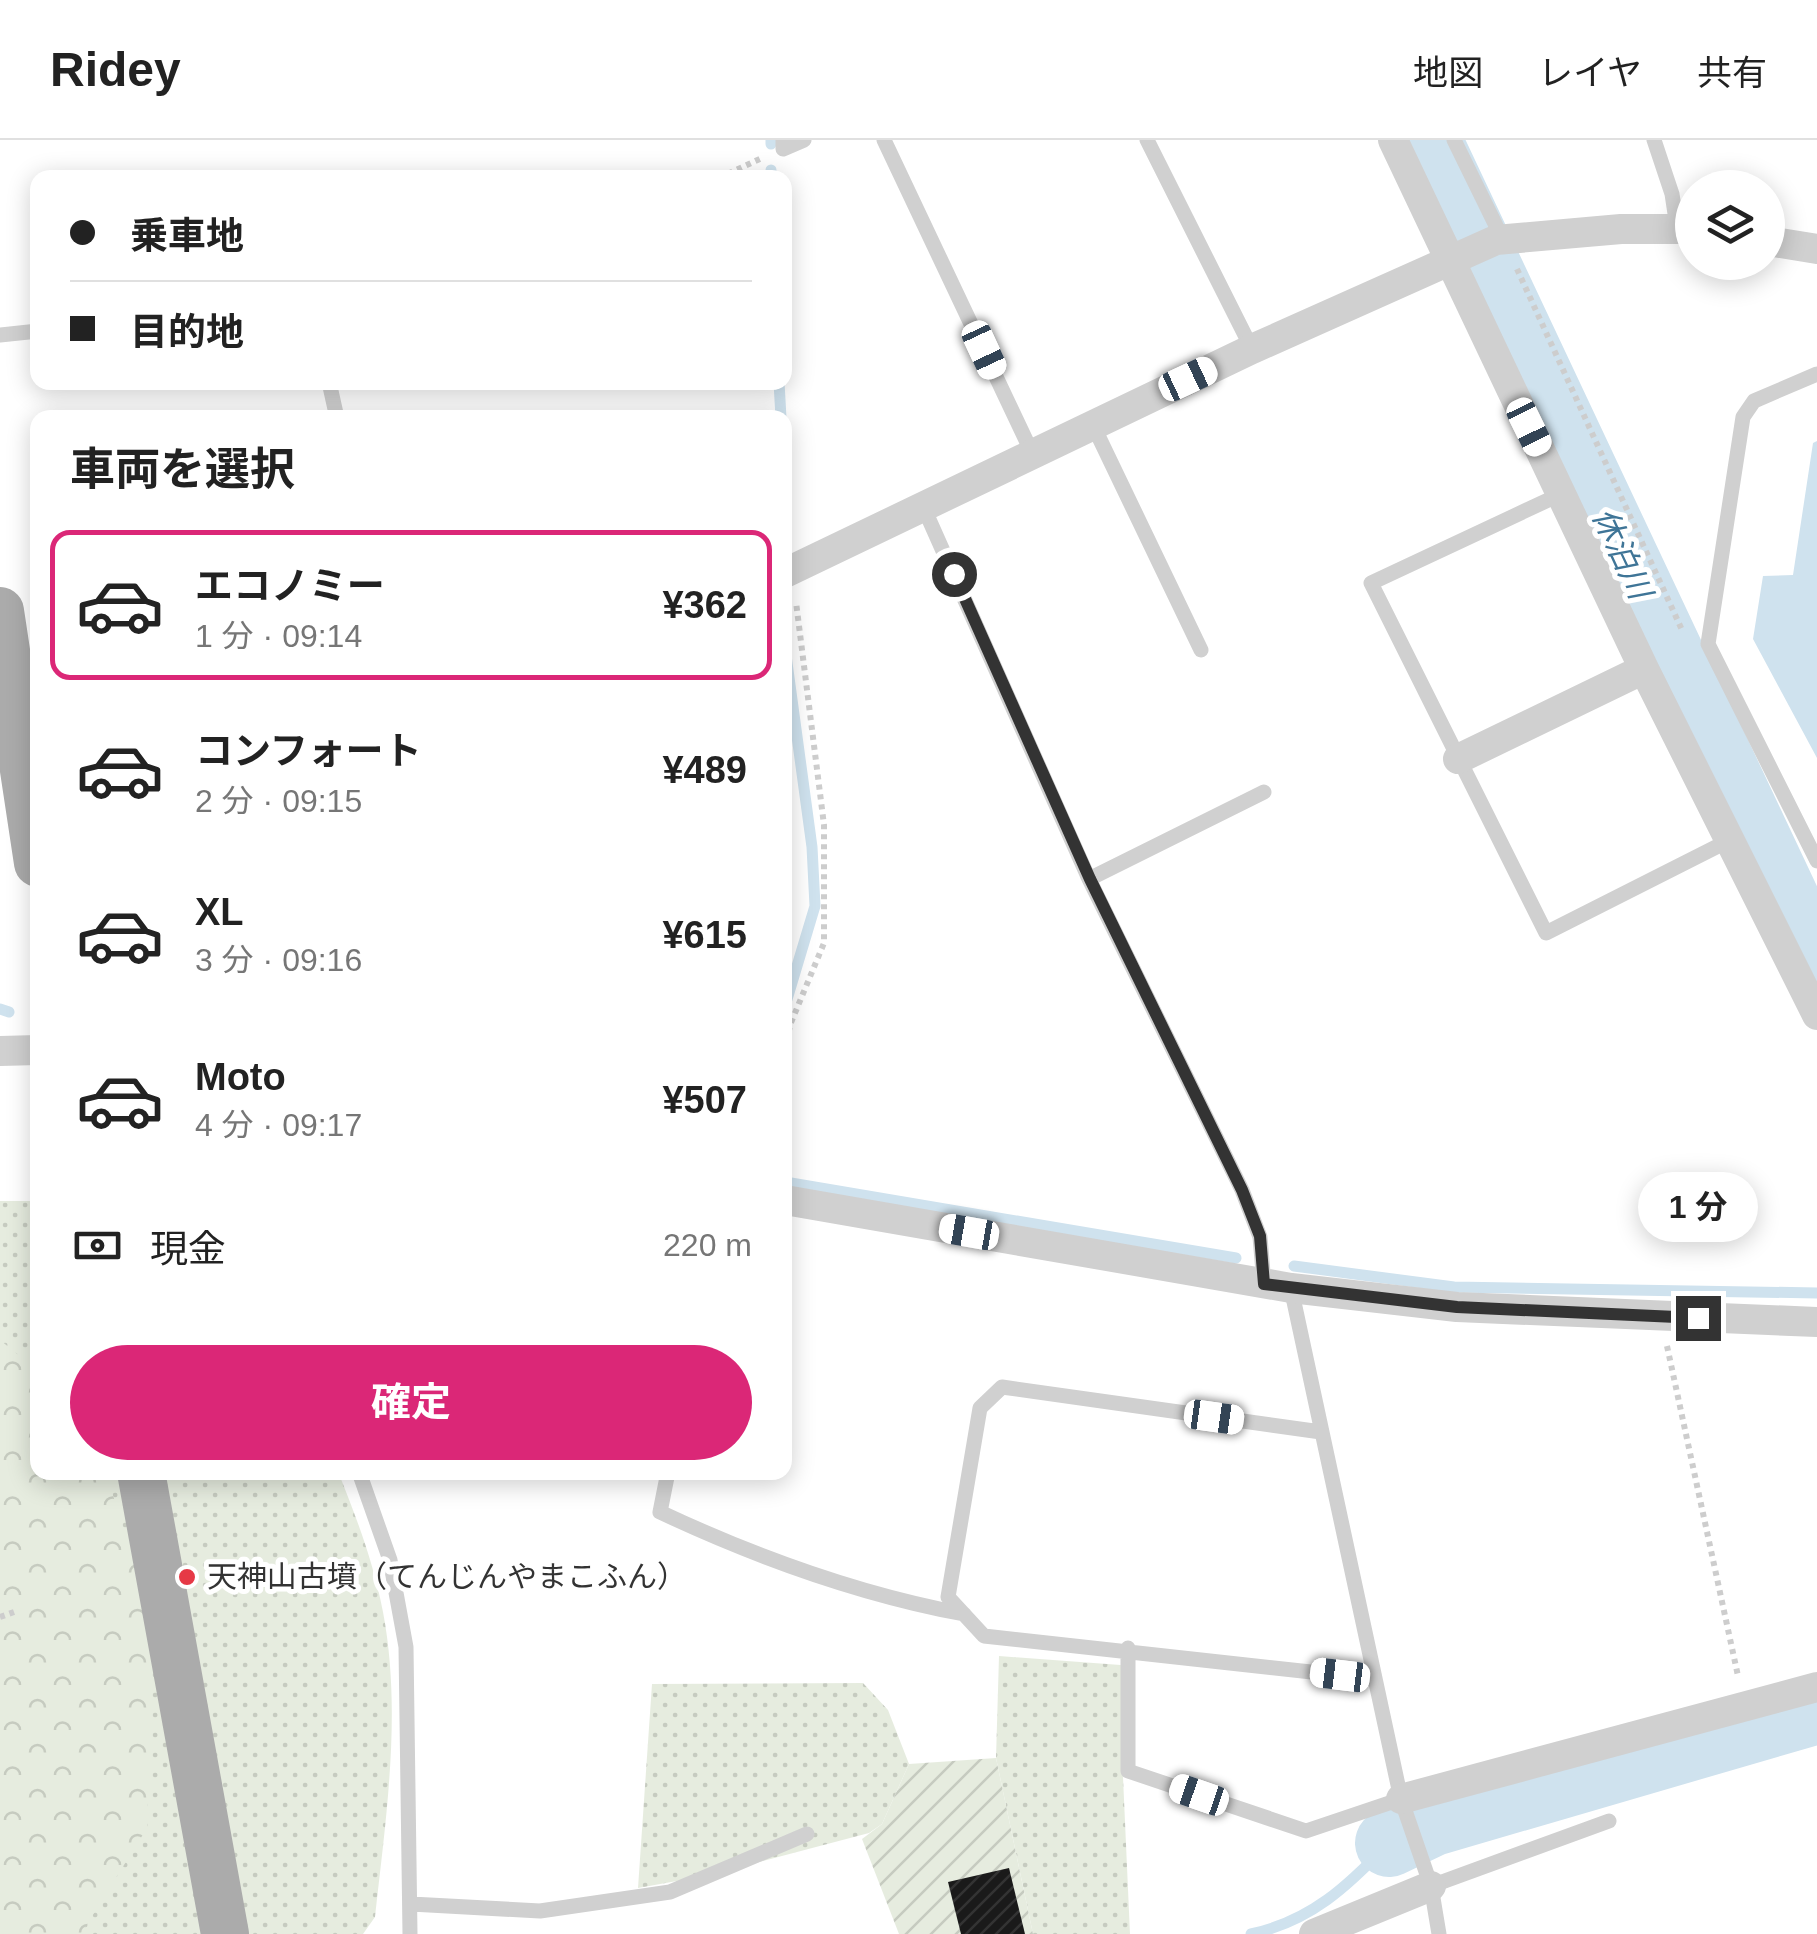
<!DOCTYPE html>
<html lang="ja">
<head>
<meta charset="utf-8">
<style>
	body { margin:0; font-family:Helvetica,"Noto Sans JP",sans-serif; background:#f6f6f6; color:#222; height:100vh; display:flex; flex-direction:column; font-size:38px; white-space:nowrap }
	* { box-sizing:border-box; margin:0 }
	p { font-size:32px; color:#767676 }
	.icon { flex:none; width:55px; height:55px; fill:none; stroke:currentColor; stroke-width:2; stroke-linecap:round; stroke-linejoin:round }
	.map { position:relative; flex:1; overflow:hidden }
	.panel { position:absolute; left:30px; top:270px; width:762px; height:1070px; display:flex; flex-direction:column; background:#fff; border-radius:20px; box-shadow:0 5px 25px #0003 }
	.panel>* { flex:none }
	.banner { position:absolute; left:30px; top:30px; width:762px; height:220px; border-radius:20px; box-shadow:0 5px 25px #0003; display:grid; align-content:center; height:220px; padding:0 40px; background:#fff }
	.controls { position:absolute; left:1675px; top:30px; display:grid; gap:20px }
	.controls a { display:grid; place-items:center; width:110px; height:110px; border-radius:50%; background:#fff; box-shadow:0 5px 25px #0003; font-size:50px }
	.end { position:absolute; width:45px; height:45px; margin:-22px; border:12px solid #333; background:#fff; box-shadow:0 0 0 5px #fff }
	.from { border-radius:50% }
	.bubble { position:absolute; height:70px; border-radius:35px; background:#fff; box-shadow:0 5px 25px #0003; font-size:32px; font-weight:700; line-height:70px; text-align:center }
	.car { position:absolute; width:30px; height:60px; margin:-30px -15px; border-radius:12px; box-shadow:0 0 8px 2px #0007; background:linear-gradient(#fff 24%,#345 0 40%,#fff 0 76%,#345 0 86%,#fff 0) }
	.banner b { display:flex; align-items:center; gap:35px; height:95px; font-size:38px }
	.banner b+b { border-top:2px solid #e0e0e0 }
	.banner i { width:25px; height:25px; background:#222 }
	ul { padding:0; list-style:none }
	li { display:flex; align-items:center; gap:30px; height:150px; margin:0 20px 15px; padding:0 20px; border:5px solid transparent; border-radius:20px }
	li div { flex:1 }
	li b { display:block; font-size:38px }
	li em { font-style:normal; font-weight:700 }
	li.current { border-color:#db2777 }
	li>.icon { width:90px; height:90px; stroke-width:1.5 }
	h2 { padding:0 40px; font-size:45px; line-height:120px }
	.pay { display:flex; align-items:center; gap:25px; height:110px; padding:0 40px; font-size:38px }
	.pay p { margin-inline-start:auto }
	.primary-button { display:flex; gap:20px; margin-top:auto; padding:20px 40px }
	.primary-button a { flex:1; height:115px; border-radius:60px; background:#db2777; color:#fff; font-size:40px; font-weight:700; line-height:115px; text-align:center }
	header { display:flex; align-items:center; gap:60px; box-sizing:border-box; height:140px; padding:0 50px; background:#fff; border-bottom:2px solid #e0e0e0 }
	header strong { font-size:48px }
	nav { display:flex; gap:55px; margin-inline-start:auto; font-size:35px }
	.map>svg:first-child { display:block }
</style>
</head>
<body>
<header>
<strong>Ridey</strong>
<nav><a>地図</a><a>レイヤ</a><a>共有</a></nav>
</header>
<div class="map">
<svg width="1817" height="1794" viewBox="0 0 1817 1794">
	<defs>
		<pattern id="grass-dots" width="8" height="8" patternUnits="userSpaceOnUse" patternTransform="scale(2.5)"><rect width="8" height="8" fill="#e6ecdf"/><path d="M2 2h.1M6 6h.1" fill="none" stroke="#c6cbc0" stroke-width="1.8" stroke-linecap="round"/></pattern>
		<pattern id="forest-crowns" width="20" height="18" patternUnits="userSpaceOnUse" patternTransform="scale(2.5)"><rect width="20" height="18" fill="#e6ecdf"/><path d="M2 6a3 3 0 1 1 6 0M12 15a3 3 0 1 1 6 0" fill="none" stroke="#c6cbc0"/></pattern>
		<pattern id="garden-furrows" width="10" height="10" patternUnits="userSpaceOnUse" patternTransform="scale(2.5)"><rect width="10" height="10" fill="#e6ecdf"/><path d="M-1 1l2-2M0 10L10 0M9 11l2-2" fill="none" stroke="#c6cbc0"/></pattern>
		<pattern id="building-hatch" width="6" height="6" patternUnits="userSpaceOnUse" patternTransform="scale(2.5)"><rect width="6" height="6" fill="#1a1a1a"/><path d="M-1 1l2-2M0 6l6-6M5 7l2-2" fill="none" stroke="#333"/></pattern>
	</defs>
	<rect width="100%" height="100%" fill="#fff"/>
	<path fill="url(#grass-dots)" d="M0,1061H37L38,1332L339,1334C357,1379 374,1424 383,1472C402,1572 386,1677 375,1777L363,1794H0Z
		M999,1516L1134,1526L1123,1637L1130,1794H1033L996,1618Z
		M863,1543L888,1570L909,1624L882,1684L869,1693L710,1735L638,1748L652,1544Z"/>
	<path fill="url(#forest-crowns)" d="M0,1200L37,1230L38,1332L106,1333L152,1481L147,1688L81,1794H0Z"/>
	<path fill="url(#garden-furrows)" d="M996,1618L1033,1794H899L862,1699L882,1684L909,1624Z"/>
	<path fill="#cfe2ee" d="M1817,301V618L1753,499L1763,436L1793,435L1813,303Z"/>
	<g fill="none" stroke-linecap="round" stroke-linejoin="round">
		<path stroke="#cfe2ee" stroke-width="11" d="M771,0V4
			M771,30V38
			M779,242L781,278
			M785,508L812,707L815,766L785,866
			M0,869L9,872
			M785,1042L1236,1118
			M1294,1126L1454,1147L1817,1153
			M1251,1794C1311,1781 1348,1746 1389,1703"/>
		<path stroke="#cfe2ee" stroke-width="68" d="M1428,0L1817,826
			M1389,1703L1433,1682L1817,1570"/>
	</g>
	<path fill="url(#building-hatch)" d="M1009,1728L1025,1794H961L948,1742Z"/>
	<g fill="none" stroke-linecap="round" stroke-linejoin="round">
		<path stroke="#cdcdcd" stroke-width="6" stroke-dasharray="5 5" stroke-linecap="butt" d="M719,38L764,17
			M1517,129L1682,490
			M785,912L790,885L824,803V685L796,462
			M1667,1206L1738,1536
			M0,1477L14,1472"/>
		<path stroke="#d0d0d0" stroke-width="15" d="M783,0V9L804,0
			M884,0L1033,315
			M1147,0L1252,209
			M1454,0L1503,100
			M1654,0L1672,54L1677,87
			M0,195L38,191
			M1817,234L1754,261L1743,277L1708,504L1817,721
			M329,242L337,278
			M1093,285L1201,510
			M1561,354L1371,443L1546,793L1730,700
			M923,366L1089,739L1242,1050L1260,1097L1264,1144
			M1089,739L1264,652
			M1291,1148L1401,1659L1431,1746L1439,1794
			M1321,1292L1002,1247L980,1268L948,1457L984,1496L1375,1539
			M359,1332L390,1420L406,1507L410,1794
			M668,1332L660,1372C758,1418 857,1454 964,1474
			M1128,1508V1631L1306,1691L1401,1659
			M1431,1746L1609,1681
			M411,1764L540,1771L670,1752L807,1694"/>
		<path stroke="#d0d0d0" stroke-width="30" d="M1393,0L1644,529L1817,875
			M1768,101L1817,109
			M785,433L1252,209L1496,100L1621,89H1692
			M1458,619L1644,529
			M0,911L38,910
			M785,1060L1291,1148L1457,1167L1817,1182
			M1401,1659L1817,1547
			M1314,1794L1431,1746"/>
		<path stroke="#ababab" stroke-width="48" d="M0,471L38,723
			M141,1332L225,1794"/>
	</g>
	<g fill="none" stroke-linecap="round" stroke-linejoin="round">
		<path stroke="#333" stroke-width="12" d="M954,434L1090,739L1242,1050L1260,1096L1264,1144L1457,1167L1698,1178"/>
	</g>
	<circle fill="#e63946" stroke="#fff" stroke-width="4" cx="187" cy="1437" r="10"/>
	<g text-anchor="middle" stroke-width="10" stroke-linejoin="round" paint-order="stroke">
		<g font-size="30" fill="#333" stroke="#fff" text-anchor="start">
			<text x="207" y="1447">天神山古墳（てんじんやまこふん）</text>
		</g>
		<g font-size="32" font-style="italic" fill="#3f7597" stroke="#fff">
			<text transform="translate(1622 413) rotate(65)" y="11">休泊川</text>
		</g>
	</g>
</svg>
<div class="controls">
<a><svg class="icon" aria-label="layers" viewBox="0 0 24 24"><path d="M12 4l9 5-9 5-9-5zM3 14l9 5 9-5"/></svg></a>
</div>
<i class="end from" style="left:954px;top:434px"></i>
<i class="end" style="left:1698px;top:1178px"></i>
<div class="bubble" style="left:1638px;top:1032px;width:120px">1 分</div>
<i class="car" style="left:984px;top:210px;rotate:155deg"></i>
<i class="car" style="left:1188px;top:239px;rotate:65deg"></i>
<i class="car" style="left:1529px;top:287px;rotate:154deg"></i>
<i class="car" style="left:969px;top:1092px;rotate:280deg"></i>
<i class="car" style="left:1214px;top:1277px;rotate:98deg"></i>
<i class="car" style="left:1340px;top:1535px;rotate:277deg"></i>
<i class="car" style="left:1199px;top:1655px;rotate:289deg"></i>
<div class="banner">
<b><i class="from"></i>乗車地</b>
<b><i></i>目的地</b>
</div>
<section class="panel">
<h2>車両を選択</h2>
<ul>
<li class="current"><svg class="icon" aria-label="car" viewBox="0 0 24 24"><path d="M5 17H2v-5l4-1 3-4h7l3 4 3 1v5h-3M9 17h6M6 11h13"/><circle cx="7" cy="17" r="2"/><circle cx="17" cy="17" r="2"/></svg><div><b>エコノミー</b><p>1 分 · 09:14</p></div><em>¥362</em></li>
<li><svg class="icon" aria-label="car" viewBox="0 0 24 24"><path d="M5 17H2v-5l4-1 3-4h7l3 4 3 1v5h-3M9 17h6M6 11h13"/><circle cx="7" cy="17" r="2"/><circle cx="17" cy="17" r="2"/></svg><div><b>コンフォート</b><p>2 分 · 09:15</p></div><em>¥489</em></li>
<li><svg class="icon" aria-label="car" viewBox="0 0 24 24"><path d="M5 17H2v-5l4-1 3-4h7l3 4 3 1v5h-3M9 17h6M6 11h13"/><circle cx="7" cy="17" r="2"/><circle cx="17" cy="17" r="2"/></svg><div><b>XL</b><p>3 分 · 09:16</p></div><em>¥615</em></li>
<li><svg class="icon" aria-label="car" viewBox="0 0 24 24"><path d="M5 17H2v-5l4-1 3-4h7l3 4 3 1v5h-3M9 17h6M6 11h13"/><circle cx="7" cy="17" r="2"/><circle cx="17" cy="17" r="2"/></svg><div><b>Moto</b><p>4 分 · 09:17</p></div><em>¥507</em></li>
</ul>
<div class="pay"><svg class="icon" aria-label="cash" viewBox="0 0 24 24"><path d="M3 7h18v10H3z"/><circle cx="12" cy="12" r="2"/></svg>現金<p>220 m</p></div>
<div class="primary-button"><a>確定</a></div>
</section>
</div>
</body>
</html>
